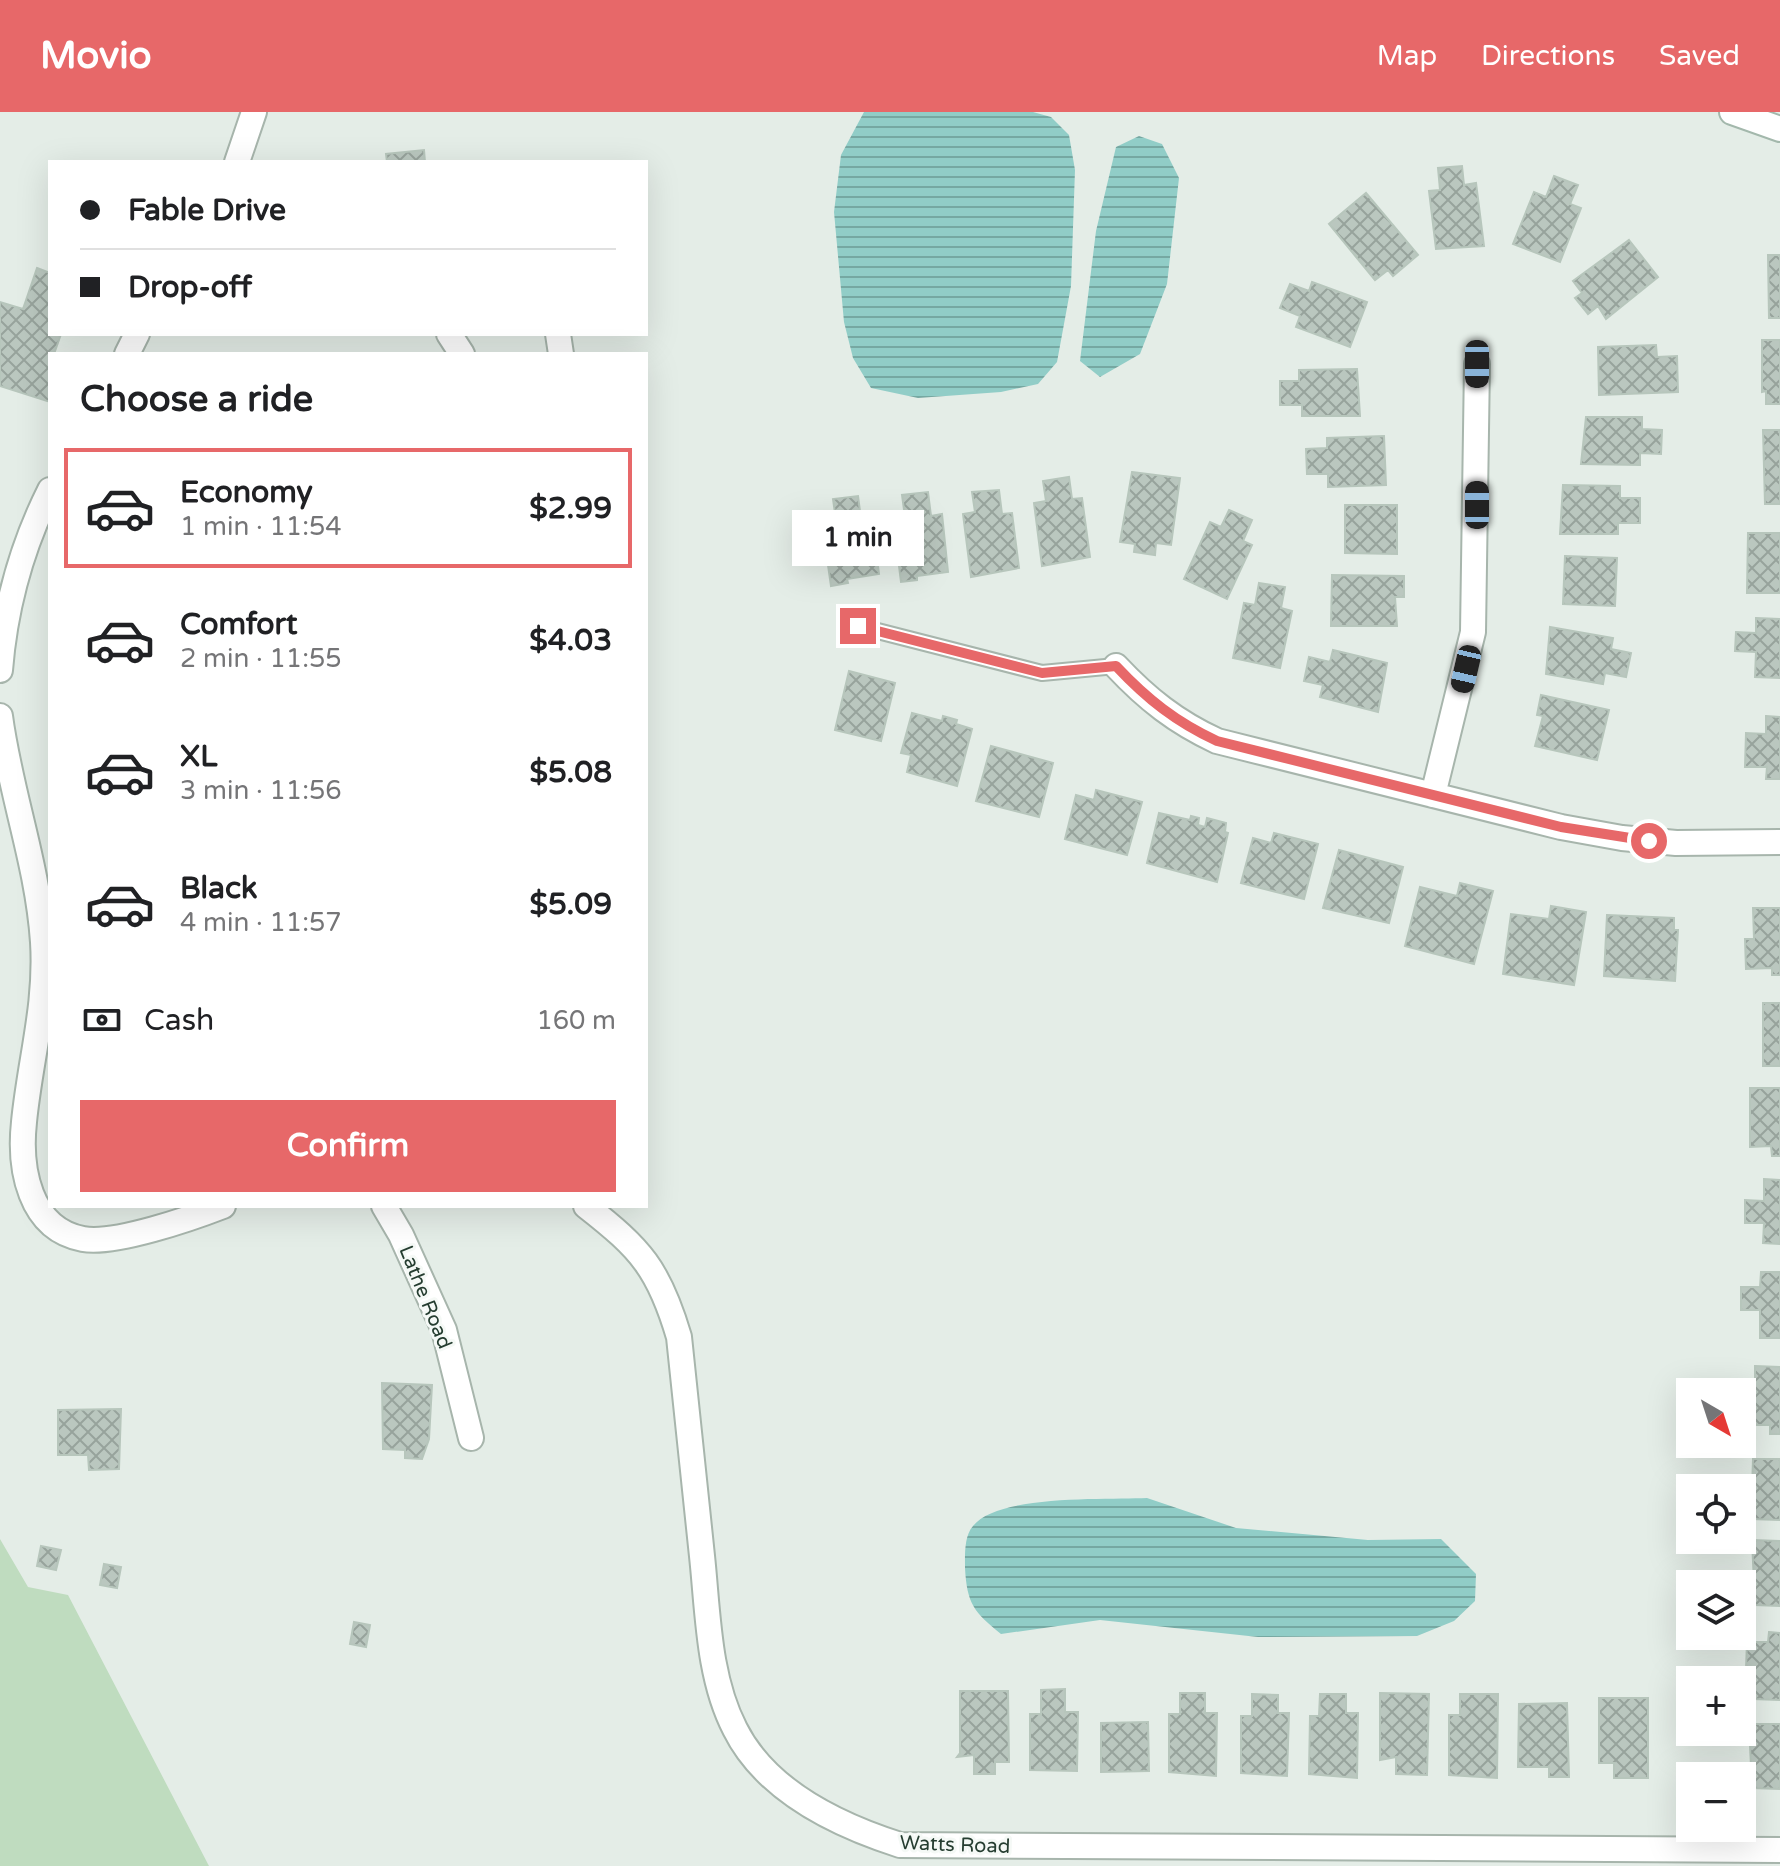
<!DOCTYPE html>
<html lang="en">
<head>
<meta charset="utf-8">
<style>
	body { margin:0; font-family:"Varela Round",sans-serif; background:#f2f2f2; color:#202124; height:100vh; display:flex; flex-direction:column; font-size:30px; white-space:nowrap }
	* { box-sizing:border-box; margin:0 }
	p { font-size:26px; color:#757577 }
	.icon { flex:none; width:44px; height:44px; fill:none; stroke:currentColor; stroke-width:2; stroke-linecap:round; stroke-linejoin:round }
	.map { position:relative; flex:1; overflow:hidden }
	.side { position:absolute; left:48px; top:240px; width:600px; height:856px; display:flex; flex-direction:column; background:#fff; border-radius:0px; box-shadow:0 8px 32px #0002 }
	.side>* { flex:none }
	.guide { position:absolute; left:48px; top:48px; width:600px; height:176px; border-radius:0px; box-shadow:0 8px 32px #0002; display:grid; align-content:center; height:176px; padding:0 32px; background:#fff }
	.needle { width:52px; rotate:141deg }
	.buttons { position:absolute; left:1676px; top:1266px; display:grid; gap:16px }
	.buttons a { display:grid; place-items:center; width:80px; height:80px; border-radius:0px; background:#fff; box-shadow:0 8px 32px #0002; font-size:40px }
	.end { position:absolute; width:36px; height:36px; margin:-18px; border:10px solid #e76869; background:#fff; box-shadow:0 0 0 4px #fff }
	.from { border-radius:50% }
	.bubble { position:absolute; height:56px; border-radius:0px; background:#fff; box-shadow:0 8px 32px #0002; font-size:26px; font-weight:700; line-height:56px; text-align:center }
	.car { position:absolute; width:24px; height:48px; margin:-24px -12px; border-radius:10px; box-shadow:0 0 6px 2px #0007; background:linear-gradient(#222 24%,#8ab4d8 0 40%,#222 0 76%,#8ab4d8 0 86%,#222 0) }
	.guide b { display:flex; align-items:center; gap:28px; height:76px; font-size:30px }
	.guide b+b { border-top:2px solid #e0e0e0 }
	.guide i { width:20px; height:20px; background:#202124 }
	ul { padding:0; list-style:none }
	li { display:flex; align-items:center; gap:24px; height:120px; margin:0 16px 12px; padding:0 16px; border:4px solid transparent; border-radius:0px }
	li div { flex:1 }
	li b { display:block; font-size:30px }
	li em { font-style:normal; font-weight:700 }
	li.on { border-color:#e76869 }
	li>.icon { width:72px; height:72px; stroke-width:1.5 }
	h2 { padding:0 32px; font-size:36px; line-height:96px }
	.pay { display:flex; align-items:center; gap:20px; height:88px; padding:0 32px; font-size:30px }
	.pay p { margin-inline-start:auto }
	.primary-button { display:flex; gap:16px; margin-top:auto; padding:16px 32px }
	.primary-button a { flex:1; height:92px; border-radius:0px; background:#e76869; color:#fff; font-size:32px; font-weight:700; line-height:92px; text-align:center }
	header { display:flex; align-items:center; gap:48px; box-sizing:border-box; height:112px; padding:0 40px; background:#e76869; color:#fff }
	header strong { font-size:38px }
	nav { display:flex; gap:44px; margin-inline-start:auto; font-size:28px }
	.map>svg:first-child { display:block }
</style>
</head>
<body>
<header>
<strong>Movio</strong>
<nav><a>Map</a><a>Directions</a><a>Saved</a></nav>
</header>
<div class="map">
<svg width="1780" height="1754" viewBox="0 0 1780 1754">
	<defs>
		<pattern id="water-rules" width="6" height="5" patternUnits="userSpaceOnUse" patternTransform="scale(2)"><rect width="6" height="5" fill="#91cdc7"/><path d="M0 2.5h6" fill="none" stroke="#76a8a2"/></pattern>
		<pattern id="building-cross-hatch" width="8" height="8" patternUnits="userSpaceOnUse" patternTransform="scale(2)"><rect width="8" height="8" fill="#bac7bf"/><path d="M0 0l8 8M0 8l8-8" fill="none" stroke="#97a39c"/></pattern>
	</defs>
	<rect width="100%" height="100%" fill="#e4ede7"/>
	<path fill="#bfdcbf" d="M0,1427L28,1475L68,1483L209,1754H0Z"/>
	<path fill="url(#water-rules)" d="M864,0H1033L1051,5L1069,23L1075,58L1071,174L1057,250L1038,272L1001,280L918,286L871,276L853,246L844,210L834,100L841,43Z
		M1139,24L1162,32L1179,66L1167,172L1140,242L1100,265L1080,249L1096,119L1116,35Z
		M1147,1386L1236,1416L1368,1428L1441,1427L1476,1462L1475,1489L1454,1509L1417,1524L1258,1525L1100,1508L1001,1522C974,1500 967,1492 965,1456C965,1443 964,1424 973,1414C998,1382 1108,1388 1147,1386Z"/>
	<path fill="url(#building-cross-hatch)" stroke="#b7c6bc" stroke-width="2" d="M424,38L425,50H387L386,42Z
		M1462,54L1464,73L1476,71L1484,134L1436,137L1429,79L1440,78L1438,56Z
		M1554,64L1578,73L1570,92L1581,96L1560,150L1513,132L1534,80L1546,85Z
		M1366,81L1418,143L1393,164L1388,158L1375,168L1329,112Z
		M1629,128L1658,165L1606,207L1598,194L1588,202L1575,186L1582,181L1573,169Z
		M1768,143H1780V206H1769Z
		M37,156L50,161V222H61L54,242H50V290L0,274V190L23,197Z
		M1312,170L1367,190L1350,235L1296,215L1300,204L1280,196L1290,172L1309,179Z
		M1762,228H1780V292H1766V279L1762,280Z
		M1656,233L1657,245L1677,244L1678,280L1599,283L1598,235Z
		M1357,257L1360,304H1302V293H1280V269H1299V258Z
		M1586,305H1642V317L1662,318L1661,342L1640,341V353L1581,352Z
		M1763,318H1780V392H1765Z
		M1384,324L1386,373L1328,375V362H1307L1306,337L1327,336V326Z
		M1132,360L1180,366L1171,433L1156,431L1155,443L1134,440L1135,432L1120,430Z
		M1069,365L1072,387L1082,386L1090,445L1042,454L1034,391L1046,389L1043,369Z
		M1563,373L1620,374V386H1640V411H1618V422H1560Z
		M999,378L1002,402L1012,401L1019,456L971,465L963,402L975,400L972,380Z
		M928,380L931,404L942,402L948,460L917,464V468L901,470L893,406L905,405L902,383Z
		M858,384L861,407L872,405L879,462L847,467L848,471L831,474L822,411L836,408L833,387Z
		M1345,393H1397V442L1345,441Z
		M1229,398L1252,408L1243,429L1252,433L1227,487L1184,467L1210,410L1221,415Z
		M1748,421H1780V481H1747Z
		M1565,444L1617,446L1615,494L1563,492Z
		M1332,463L1404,464V485H1395L1397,514H1331Z
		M1259,471L1285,475L1281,496L1292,499L1280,556L1233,546L1244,491L1255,493Z
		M1756,506L1780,507V566L1755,565L1756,540L1735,539L1736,520L1756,521Z
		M1550,515L1613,526L1611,537L1631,541L1626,565L1605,561L1603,572L1546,562Z
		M1333,538L1387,551L1378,600L1320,585L1323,573L1304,569L1309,545L1330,550Z
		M849,559L895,571L881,629L835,618Z
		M1541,583L1609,598L1597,648L1535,634L1543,604L1537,603Z
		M912,601L942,609L943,604L957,608L956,612L972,617L957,674L907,660L911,643L901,641Z
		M1766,604L1780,605V667H1766L1767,655H1745L1746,621L1766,622Z
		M991,634L1053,651L1039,705L976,689Z
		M1096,678L1142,690L1127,743L1065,727L1076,683L1094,688Z
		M1159,701L1190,708L1191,704L1199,706L1198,713L1205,715L1207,706L1226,711L1225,720L1228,721L1217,770L1147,751Z
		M1274,721L1318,732L1304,787L1241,771L1253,726L1271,731Z
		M1339,738L1403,755L1389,811L1323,796Z
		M1460,771L1493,779L1474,852L1405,834L1420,775L1457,784Z
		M1551,794L1586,800L1574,873L1503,862L1511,802L1549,807Z
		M1753,796H1780V863H1772V856L1746,857L1745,827H1754Z
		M1607,803L1674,806V818H1678L1675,869L1604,864Z
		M1763,891H1780V954H1763Z
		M1750,976H1780V1044H1772L1771,1034L1750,1035Z
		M1764,1067L1780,1068V1132L1763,1131L1764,1111H1745V1088L1764,1089Z
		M1761,1160H1780V1226H1760V1198H1741V1175H1760Z
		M1755,1254L1780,1255V1322H1770V1313H1755Z
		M382,1271L432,1273L429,1327L422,1347L405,1346V1338L383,1337Z
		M121,1297L119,1357L89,1358L88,1343H58V1298Z
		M1753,1347H1780V1408L1751,1407Z
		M1752,1428L1780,1429V1494L1755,1493Z
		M41,1434L61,1438L56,1458L37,1454Z
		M104,1452L121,1455L117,1476L100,1473Z
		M354,1510L370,1513L366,1535L350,1532Z
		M1769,1520L1780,1521V1588L1753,1587V1572L1749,1571L1746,1557L1747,1530H1768Z
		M1065,1577V1600H1078L1077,1659L1030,1658V1602H1041V1578Z
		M960,1579H1008L1009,1650H995V1662H974V1643L957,1645L960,1641Z
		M1180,1581H1205V1601H1217L1216,1664L1169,1660V1602H1180Z
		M1380,1581L1429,1582L1427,1663L1396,1662V1645L1380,1648Z
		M1252,1582L1278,1583V1601H1289L1287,1664L1241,1661V1604H1252Z
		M1320,1582H1346V1601H1358L1357,1666L1309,1662L1310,1604H1319Z
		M1460,1582H1498L1497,1666L1449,1663V1603H1460Z
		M1599,1586H1648V1666H1614V1651H1599Z
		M1567,1591L1569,1665H1549V1655H1518L1519,1592Z
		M1148,1610L1149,1659L1101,1660V1611Z
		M1749,1612H1780V1677L1752,1676Z"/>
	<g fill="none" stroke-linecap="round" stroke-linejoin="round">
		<g stroke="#a7b5ac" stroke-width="18">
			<path id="lane" d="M858,514L1042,561L1116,554"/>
		</g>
		<g stroke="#a7b5ac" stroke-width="28">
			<path id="street" d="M237,50L254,0
				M449,222L462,242
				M558,222L561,242
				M127,242L137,222
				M1116,554C1147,587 1176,610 1217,629L1561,715L1622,726L1676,731L1780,730
				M0,558C5,496 22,434 50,378
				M0,604C10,680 38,753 43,830C47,894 30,948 24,1010C19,1056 29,1117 83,1127C114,1133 192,1106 223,1094
				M1433,683L1473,520L1477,252
				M384,1094L401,1123L444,1218L471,1326
				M586,1094C641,1137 659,1157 679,1225C687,1298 694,1371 702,1444C708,1500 708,1565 735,1617C766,1679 837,1713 900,1733L1780,1738"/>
		</g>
		<g stroke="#a3b8ac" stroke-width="28">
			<path id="secondary" d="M1732,0L1780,17"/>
		</g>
		<use href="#lane" stroke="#fff" stroke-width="14"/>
		<use href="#street" stroke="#fff" stroke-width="24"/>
		<use href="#secondary" stroke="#fff" stroke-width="24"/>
	</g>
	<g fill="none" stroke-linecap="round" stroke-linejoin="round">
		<path stroke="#e76869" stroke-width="10" d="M858,514L1042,561L1116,554C1147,587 1176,610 1217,629L1561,715L1649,729"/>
	</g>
	<g text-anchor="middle" stroke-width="6" stroke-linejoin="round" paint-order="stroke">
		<g font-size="20" fill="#253d30" stroke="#f5f9f6">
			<text transform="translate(426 1185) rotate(68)" y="7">Lathe Road</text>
			<text transform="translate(955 1732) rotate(2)" y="7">Watts Road</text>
		</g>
	</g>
</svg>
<div class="buttons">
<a><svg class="needle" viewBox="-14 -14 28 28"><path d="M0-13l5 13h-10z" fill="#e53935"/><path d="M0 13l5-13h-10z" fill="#757577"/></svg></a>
<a><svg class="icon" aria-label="locate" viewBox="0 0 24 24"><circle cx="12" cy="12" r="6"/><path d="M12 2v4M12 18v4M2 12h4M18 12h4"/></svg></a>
<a><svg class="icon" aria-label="layers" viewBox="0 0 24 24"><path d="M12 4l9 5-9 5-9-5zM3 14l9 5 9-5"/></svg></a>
<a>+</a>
<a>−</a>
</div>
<i class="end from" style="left:1649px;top:729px"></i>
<i class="end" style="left:858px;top:514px"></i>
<div class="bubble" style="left:792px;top:398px;width:132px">1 min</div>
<i class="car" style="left:1477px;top:252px;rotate:180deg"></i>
<i class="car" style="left:1477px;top:393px;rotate:0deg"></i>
<i class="car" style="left:1466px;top:557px;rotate:193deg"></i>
<div class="guide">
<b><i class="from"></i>Fable Drive</b>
<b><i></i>Drop-off</b>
</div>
<section class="side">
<h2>Choose a ride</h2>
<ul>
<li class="on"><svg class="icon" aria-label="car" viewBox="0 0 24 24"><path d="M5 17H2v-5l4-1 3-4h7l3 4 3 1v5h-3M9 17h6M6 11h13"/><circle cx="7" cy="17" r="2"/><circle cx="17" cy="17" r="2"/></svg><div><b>Economy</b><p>1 min · 11:54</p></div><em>$2.99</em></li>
<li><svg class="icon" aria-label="car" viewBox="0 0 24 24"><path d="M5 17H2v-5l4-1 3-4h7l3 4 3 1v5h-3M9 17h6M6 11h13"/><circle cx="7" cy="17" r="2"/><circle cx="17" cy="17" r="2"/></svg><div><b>Comfort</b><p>2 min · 11:55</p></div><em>$4.03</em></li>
<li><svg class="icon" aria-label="car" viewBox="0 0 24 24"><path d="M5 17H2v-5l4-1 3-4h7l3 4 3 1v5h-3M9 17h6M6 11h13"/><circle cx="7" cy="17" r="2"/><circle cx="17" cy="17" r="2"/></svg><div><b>XL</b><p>3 min · 11:56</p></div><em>$5.08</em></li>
<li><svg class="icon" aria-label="car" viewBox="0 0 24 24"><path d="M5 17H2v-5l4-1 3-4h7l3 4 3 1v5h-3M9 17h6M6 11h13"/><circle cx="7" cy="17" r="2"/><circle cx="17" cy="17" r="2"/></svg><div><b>Black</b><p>4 min · 11:57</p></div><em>$5.09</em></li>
</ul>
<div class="pay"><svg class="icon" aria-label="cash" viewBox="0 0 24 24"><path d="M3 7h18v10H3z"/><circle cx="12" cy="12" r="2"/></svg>Cash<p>160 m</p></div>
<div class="primary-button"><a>Confirm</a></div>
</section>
</div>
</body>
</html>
